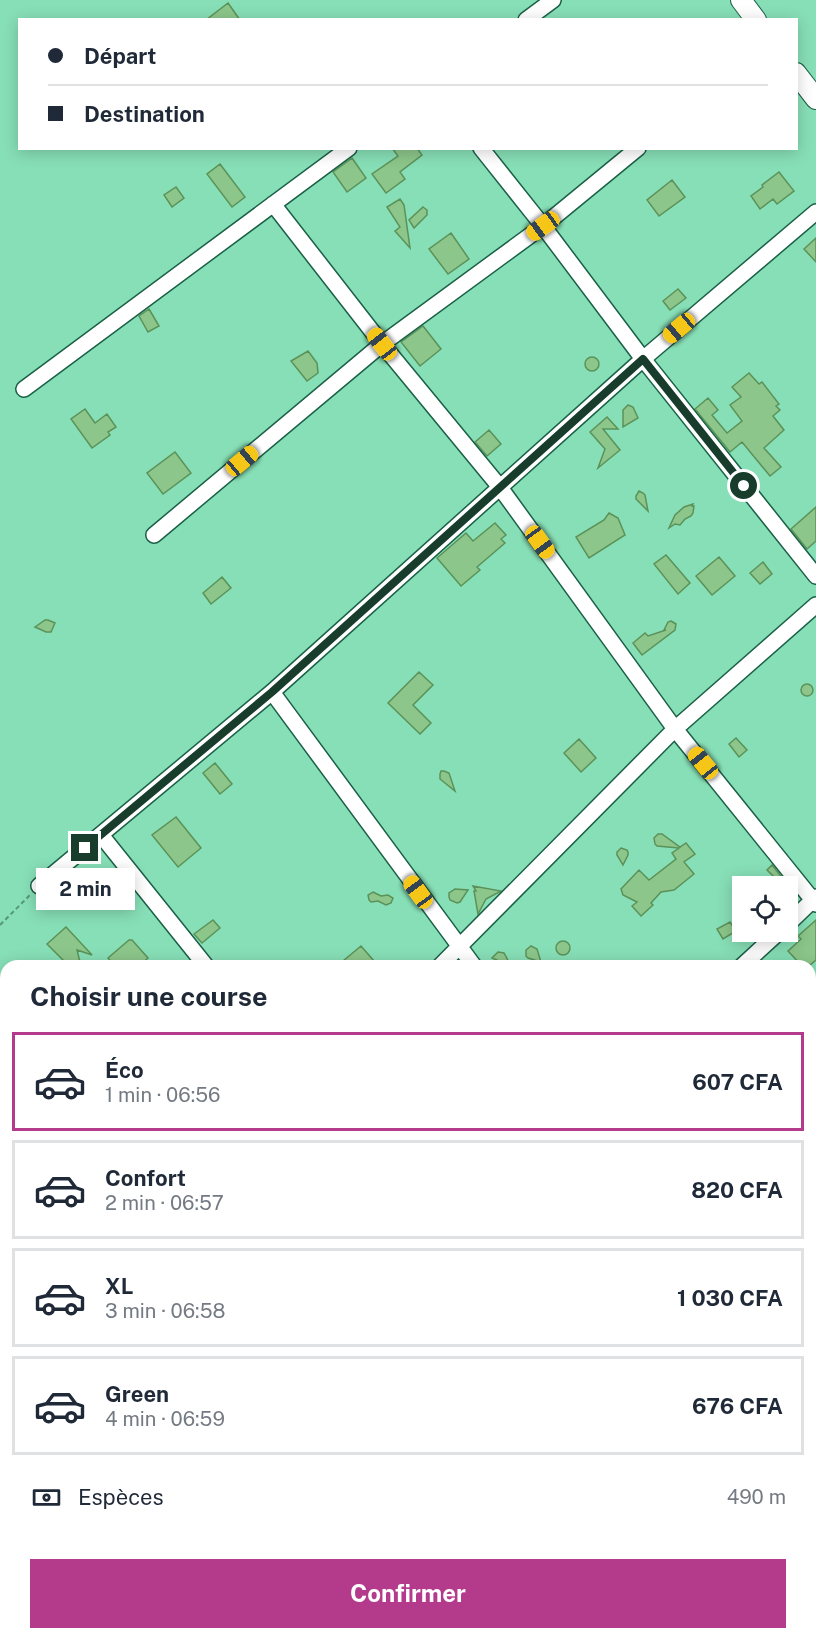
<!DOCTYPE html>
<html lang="fr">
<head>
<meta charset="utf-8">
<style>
	body { margin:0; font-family:"Public Sans",sans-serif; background:#f6f6f7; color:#1f2937; height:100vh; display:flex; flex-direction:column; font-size:22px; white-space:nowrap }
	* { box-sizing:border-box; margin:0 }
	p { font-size:20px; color:#747a83 }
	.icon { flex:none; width:33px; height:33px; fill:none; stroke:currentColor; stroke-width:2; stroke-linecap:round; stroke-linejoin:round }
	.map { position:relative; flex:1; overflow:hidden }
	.details { position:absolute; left:0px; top:960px; width:816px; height:680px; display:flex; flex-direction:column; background:#fff; border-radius:18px 18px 0 0; box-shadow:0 3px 15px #0003 }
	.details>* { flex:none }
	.hud { position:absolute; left:18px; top:18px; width:780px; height:132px; border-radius:0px; box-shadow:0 3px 15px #0003; display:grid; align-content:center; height:132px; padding:0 30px; background:#fff }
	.controls { position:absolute; left:732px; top:876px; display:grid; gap:12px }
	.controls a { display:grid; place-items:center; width:66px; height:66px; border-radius:0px; background:#fff; box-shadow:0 3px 15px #0003; font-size:30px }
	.end { position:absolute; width:27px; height:27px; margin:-14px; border:8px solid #183d2d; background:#fff; box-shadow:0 0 0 3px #fff }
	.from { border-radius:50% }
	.bubble { position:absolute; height:42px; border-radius:0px; background:#fff; box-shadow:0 3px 15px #0003; font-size:20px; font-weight:700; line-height:42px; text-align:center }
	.car { position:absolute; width:18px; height:36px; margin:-18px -9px; border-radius:8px; box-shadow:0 0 4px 2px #0007; background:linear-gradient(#f5c518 24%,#345 0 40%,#f5c518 0 76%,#345 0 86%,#f5c518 0) }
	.hud b { display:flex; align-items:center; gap:21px; height:57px; font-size:22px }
	.hud b+b { border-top:2px solid #e0e1e3 }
	.hud i { width:15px; height:15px; background:#1f2937 }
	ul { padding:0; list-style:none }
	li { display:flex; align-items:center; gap:18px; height:99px; margin:0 12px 9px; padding:0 18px; border:3px solid #e0e1e3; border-radius:0px }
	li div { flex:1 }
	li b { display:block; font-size:22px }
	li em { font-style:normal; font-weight:700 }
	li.selected { border-color:#b43a8c }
	li>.icon { width:54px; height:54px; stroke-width:1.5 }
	h2 { padding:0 30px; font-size:27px; line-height:72px }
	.pay { display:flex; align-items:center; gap:15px; height:66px; padding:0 30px; font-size:22px }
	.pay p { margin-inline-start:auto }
	.cta { display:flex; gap:12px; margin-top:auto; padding:12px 30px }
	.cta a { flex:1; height:69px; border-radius:0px; background:#b43a8c; color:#fff; font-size:24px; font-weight:700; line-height:69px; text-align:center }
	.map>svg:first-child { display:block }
</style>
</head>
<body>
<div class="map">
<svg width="816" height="1639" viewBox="0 0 816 1639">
	<rect width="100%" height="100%" fill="#87dfb7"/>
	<path fill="#8cc68a" stroke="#5b9259" stroke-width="1.5" d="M228,3L240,20H206Z
		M392,148H417L422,155L400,172L405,179L386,193L372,174L398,156Z
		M352,158L366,178L347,192L333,172Z
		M220,164L245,197L232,207L207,174Z
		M779,172L794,191L777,204L773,199L760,209L751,196L763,187L762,185Z
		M672,180L685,197L659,216L647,200Z
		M176,187L184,198L172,207L164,195Z
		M400,199L404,205L410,248L395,231L400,227L387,207Z
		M423,207L427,210V215L414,228L409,220Z
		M451,233L469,259L448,274L429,249Z
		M816,238V262L804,249Z
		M678,289L686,298L670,310L663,301Z
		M149,309L159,326L148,332L139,316Z
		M423,326L441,349L420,366L401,342Z
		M308,351L317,363L318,373L307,381L291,361Z
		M585 364a7 7 0 1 1 14 0a7 7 0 1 1-14 0Z
		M749,373L759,384L762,382L779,404L776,406L780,410L773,416L784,430L764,448L781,467L770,476L742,442L730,452L695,409L708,398L718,410L712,415L727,433L742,421L730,405L741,397L732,387Z
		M628,405L633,407L638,418L623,427V410Z
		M85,409L95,423L107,414L116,427L108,432L110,435L92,448L71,419Z
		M607,417L618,429H603L620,450L598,468L605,449L590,432Z
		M489,430L501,444L487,456L475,442Z
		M175,452L191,473L163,494L147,473Z
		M639,491L643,493L645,495L648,511L636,499V496Z
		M693,504L692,506H694L693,513L691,516L685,519L680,525L675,524L669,528L675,515L684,507Z
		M816,507V541L807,549L791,529Z
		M609,513L618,518L625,535L589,558L576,537L604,520Z
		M495,523L506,535L501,539L505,543L477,567L480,570L461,586L437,558L466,533L473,541Z
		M666,555L690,583L678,594L654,564Z
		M719,557L735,576L712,595L696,576Z
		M763,562L772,574L760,584L750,573Z
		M222,577L231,588L211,604L203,593Z
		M45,620H48L55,623L51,632H46L35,627Z
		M671,621L676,624L675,630L642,655L633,643L645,633L648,636L666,630H664L668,622Z
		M419,672L433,685L413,705L431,723L420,734L388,703Z
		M801 690a6 6 0 1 1 12 0a6 6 0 1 1-12 0Z
		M736,738L747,750L739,757L729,744Z
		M579,739L596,758L581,772L564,753Z
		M215,763L232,784L220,794L203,773Z
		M441,771H444L449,773L455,791L440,779V774Z
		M176,817L201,848L178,867L152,835Z
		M658,834H662L680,847L686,843L695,854L684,862L694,874L674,890L661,892L651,903L653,905L641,916L632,906L637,902L623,895L621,889L639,870L649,880L676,859L672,853L679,848L657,846L655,844L654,838Z
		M621,848L627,850L628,852V855L623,865L617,855V852Z
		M772,865L787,884L784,886H760L773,876L767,870Z
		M473,886L501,891L486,899L478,914L474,891H476Z
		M455,889L468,890L460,902L457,903L450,900L449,897V893Z
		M373,892L381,896L388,895L393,898L391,903L386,905L378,901L371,902L369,900L368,895Z
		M213,920L220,928L202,943L194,934Z
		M816,920V960L809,966H802L788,951L801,939L798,936Z
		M730,922L736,931L723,939L717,929Z
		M66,927L92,955L77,950L81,966H69L47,944Z
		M129,940H132L148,958L139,966H115L108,958Z
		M556 948a7 7 0 1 1 14 0a7 7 0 1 1-14 0Z
		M361,946L374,961L368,966H337Z
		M531,946L537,949L541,962L528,958L526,956V950Z
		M498,952L504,953L511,966L492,958Z"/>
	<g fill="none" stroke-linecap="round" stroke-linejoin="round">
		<g stroke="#1a6046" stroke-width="18">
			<path id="minor" d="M526,20L553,0
				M481,148L543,226L643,359L816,576
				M273,204L382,344L499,486L675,729L816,904
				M24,389L349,148
				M154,535L382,344L543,226L638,148
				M272,692L474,966
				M101,835L206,966
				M39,886L272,692L643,359L816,212
				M788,924L816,897
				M440,966L675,729L816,605
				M742,966L779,932
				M810,1266L816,1261
				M810,1386L816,1392
				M810,1626L816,1620
				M758,1634L763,1639
				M795,1639L802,1634"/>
		</g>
		<g stroke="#1a6046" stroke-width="22">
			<path id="tertiary" d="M741,0L756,20
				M796,73L816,99"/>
		</g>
		<path stroke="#56977a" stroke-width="2" stroke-dasharray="4.5 3" stroke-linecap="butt" d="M0,925L30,895"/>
		<use href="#minor" stroke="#fff" stroke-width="15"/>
		<use href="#tertiary" stroke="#fff" stroke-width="20"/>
	</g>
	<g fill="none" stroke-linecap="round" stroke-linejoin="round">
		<path stroke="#183d2d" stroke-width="8" d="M85,848L272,692L643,359L744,486"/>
	</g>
</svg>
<div class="controls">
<a><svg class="icon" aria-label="locate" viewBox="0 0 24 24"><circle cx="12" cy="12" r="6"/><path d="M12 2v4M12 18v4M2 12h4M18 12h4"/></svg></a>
</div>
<i class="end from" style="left:744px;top:486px"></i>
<i class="end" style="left:85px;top:848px"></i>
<div class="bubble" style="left:36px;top:868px;width:99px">2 min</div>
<i class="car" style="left:543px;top:226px;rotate:234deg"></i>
<i class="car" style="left:679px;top:328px;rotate:230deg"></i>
<i class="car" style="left:382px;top:344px;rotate:322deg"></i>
<i class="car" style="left:242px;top:461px;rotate:50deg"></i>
<i class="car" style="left:540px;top:542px;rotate:144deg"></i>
<i class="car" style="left:703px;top:763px;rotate:321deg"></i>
<i class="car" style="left:418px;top:892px;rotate:324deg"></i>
<div class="hud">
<b><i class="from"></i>Départ</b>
<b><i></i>Destination</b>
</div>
<section class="details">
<h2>Choisir une course</h2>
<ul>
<li class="selected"><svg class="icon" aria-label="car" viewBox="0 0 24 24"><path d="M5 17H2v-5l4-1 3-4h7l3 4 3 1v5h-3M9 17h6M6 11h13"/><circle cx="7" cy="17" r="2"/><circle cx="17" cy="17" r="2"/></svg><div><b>Éco</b><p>1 min · 06:56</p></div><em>607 CFA</em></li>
<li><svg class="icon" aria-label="car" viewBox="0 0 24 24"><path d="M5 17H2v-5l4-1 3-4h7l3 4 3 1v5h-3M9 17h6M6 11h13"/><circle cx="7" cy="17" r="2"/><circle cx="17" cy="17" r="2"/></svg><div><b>Confort</b><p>2 min · 06:57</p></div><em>820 CFA</em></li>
<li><svg class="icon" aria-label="car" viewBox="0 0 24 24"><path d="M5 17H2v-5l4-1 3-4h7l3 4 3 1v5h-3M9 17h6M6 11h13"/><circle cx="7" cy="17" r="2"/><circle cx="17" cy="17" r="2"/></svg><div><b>XL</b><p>3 min · 06:58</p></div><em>1 030 CFA</em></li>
<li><svg class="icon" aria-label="car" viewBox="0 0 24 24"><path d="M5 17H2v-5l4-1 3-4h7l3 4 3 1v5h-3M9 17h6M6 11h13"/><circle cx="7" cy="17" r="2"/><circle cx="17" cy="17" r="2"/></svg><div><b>Green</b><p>4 min · 06:59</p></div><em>676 CFA</em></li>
</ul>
<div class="pay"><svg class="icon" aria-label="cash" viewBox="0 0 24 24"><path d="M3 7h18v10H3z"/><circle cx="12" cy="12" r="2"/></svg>Espèces<p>490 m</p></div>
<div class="cta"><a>Confirmer</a></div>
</section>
</div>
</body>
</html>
